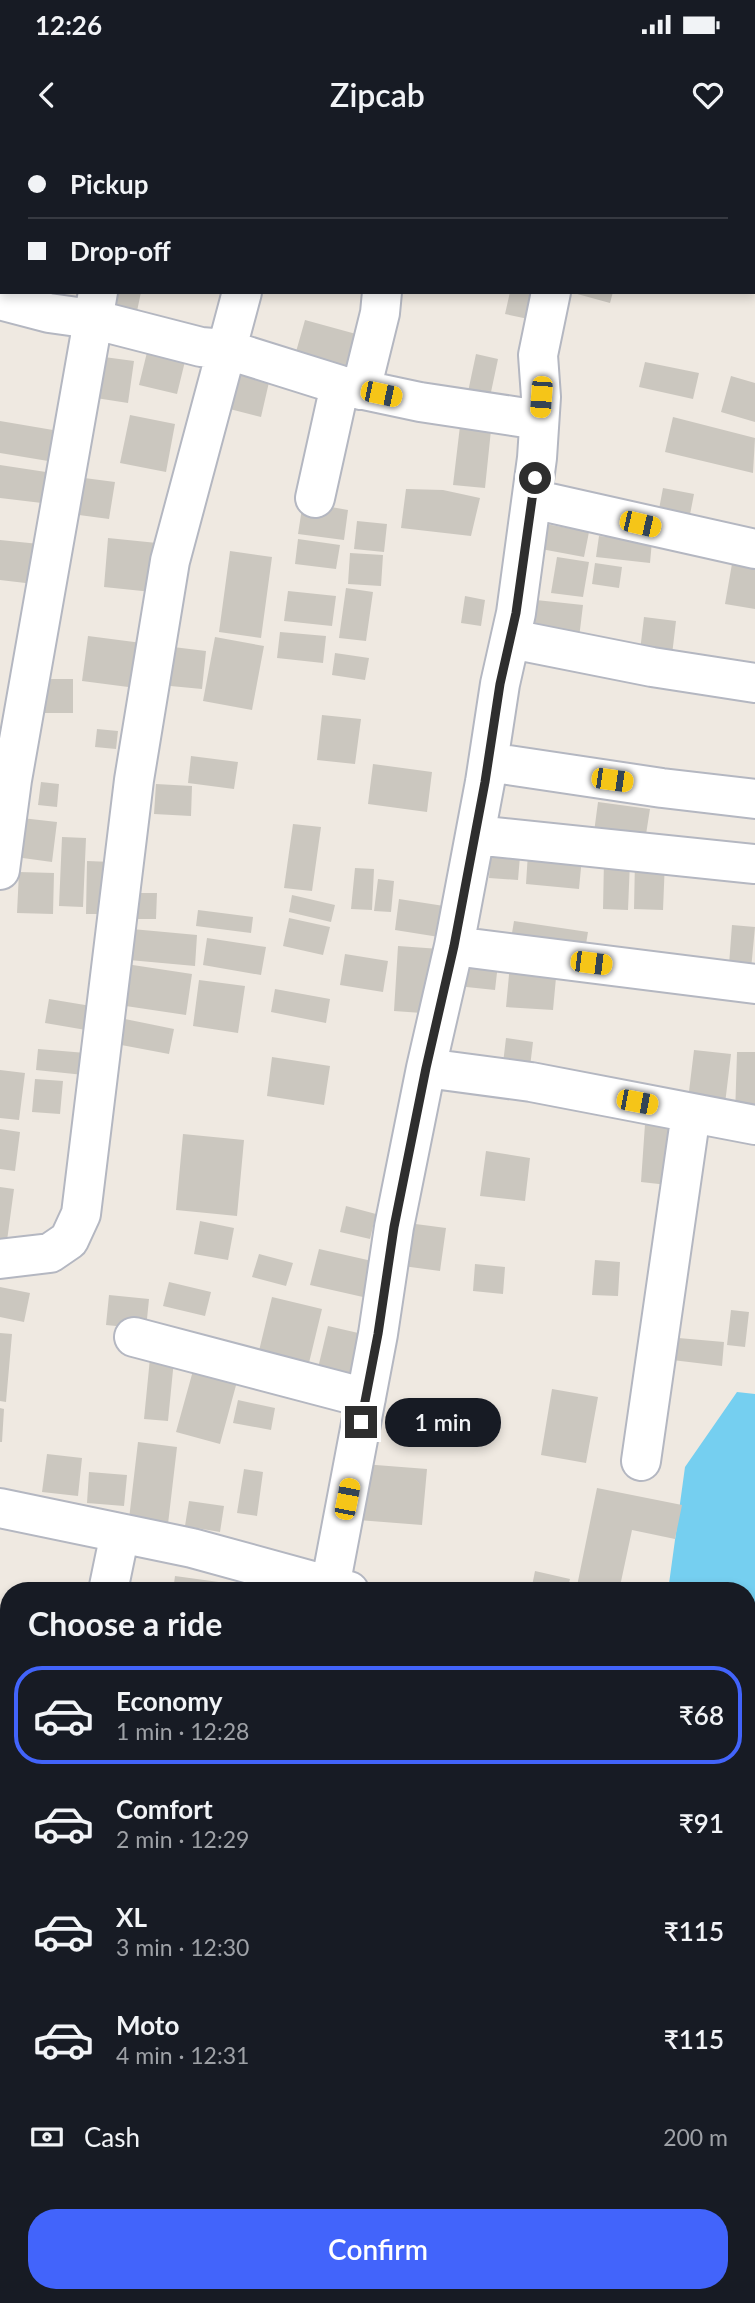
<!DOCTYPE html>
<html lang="en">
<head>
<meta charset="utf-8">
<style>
	body { margin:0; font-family:Lato,sans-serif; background:#20242c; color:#f1f3f6; height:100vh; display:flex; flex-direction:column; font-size:26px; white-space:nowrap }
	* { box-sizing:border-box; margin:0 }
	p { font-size:23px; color:#9ea1a6 }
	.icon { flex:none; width:38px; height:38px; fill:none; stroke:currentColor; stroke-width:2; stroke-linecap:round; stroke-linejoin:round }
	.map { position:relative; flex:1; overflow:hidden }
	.details { position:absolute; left:0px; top:1442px; width:756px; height:721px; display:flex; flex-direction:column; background:#171b24; border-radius:28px 28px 0 0; box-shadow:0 4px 10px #0003 }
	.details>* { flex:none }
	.top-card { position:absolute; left:0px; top:0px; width:756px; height:154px; box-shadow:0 4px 10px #0003; display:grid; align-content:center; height:154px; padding:0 28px; background:#171b24 }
	.end { position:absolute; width:32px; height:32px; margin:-16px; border:9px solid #2e2e2e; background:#fff; box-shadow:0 0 0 4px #fff }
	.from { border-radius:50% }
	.bubble { position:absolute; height:49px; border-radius:24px; background:#171b24; box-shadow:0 4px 10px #0003; font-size:23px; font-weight:600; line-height:49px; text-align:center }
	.car { position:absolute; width:21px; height:42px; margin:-21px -10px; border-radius:9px; box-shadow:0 0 5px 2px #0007; background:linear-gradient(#f5c518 24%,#345 0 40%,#f5c518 0 76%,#345 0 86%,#f5c518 0) }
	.top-card b { display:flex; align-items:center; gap:24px; height:66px; font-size:26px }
	.top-card b+b { border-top:2px solid #363941 }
	.top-card i { width:18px; height:18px; background:#f1f3f6 }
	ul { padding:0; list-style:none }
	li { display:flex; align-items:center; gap:21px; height:98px; margin:0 14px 10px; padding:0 14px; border:4px solid transparent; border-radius:28px }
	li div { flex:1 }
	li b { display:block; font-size:26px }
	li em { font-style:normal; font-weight:600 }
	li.active { border-color:#4264fb }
	li>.icon { width:63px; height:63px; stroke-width:1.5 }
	h2 { padding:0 28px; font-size:32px; line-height:84px }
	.pay { display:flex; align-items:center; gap:18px; height:77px; padding:0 28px; font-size:26px }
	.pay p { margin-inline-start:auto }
	.button { display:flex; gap:14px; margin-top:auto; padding:14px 28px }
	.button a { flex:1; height:80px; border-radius:28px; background:#4264fb; color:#fff; font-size:28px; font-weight:600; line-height:80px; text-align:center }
	.status { display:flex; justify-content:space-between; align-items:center; height:49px; padding:0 35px; background:#171b24; direction:ltr }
	.status svg { height:19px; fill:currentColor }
	header { display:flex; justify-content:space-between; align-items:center; height:91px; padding:0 28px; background:#171b24; font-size:32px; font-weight:600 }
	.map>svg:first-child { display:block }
</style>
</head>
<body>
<div class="status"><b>12:26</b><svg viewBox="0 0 49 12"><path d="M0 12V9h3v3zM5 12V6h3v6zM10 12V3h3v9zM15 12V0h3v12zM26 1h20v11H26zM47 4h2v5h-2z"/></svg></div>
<header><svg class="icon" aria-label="back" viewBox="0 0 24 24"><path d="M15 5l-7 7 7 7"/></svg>Zipcab<svg class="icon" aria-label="heart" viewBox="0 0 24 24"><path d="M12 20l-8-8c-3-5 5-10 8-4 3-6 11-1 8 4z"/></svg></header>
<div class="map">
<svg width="755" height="2163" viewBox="0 0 755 2163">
	<rect width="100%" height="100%" fill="#efe9e1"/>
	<path fill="#75cff0" d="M737,1252L755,1254V1505L747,1504V1451H668L685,1327Z"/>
	<path fill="#cbc7bf" d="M108,152H141L136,176L104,170Z
		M510,152H544L538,181L505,174Z
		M570,152H613L610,163Z
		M305,180L356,194L343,241L292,226Z
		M150,200L188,209L177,254L139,245Z
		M476,214L498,219L487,271L465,266Z
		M89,215L134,221L128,263L83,256Z
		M229,219L272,229L261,277L218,266Z
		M645,222L699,233L693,259L639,247Z
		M731,236L755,243V282L721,272Z
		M130,275L175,284L166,332L120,323Z
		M673,277L755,298L753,333L665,312Z
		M0,281L53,290L48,321L0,313Z
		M460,286L491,290L485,348L453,345Z
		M0,325L46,332L42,363L0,358Z
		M69,336L115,342L109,379L64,373Z
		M663,348L694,354L687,390L656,385Z
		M406,349L443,350L480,358L471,396L401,388Z
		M303,362L348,370L344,400L298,394Z
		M357,381L387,384L384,412L354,409Z
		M546,384L589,392L584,417L541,409Z
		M599,396L652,401L650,423L596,417Z
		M108,398L157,403L152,452L104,447Z
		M298,399L340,405L336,429L295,424Z
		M0,400L39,404L34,444L0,440Z
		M230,411L272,417L261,498L219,492Z
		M350,413L383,415L381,446L348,444Z
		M557,417L589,422L583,457L551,453Z
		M733,418L755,422V469L725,464Z
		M595,423L622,427L619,448L592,444Z
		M346,448L373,452L366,501L339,498Z
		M288,451L336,456L332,486L284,481Z
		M465,456L485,460L481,486L461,483Z
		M536,460L583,465L579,498L533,493Z
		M644,477L676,481L672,515L640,511Z
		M280,492L326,496L323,523L277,518Z
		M88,496L142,503L136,548L82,541Z
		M215,497L264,506L252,570L203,561Z
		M165,506L206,511L202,549L160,545Z
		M335,513L369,518L365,540L332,535Z
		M39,539H73V573H39Z
		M322,575L361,579L355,624L317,620Z
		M97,589L118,591L116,609L95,607Z
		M191,616L238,622L234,649L188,643Z
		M373,624L432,632L427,672L368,664Z
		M41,642L59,644L57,667L38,665Z
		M156,644L192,646L191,676L154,674Z
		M598,662L650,669L644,707L593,700Z
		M13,677L57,682L52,722L8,716Z
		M293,684L321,687L312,751L284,748Z
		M62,697L86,698L83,767L59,766Z
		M492,702L521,704L518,740L489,738Z
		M528,713L582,717L579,749L526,744Z
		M604,720L630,721L628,770L603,769Z
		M635,720L665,721L663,770L634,769Z
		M87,721L112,722L111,774H86Z
		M355,728L374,729L372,770L351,769Z
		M19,732L54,733L53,774L17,773Z
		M378,739L394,741L391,772L374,771Z
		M136,753H157L156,779H136Z
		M292,755L335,765L331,782L289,772Z
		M399,759L444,766L439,797L395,790Z
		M198,770L253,777L251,793L196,786Z
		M289,778L330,787L323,815L283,806Z
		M514,781L588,792L584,816L510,805Z
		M732,785L755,787L750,840L728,838Z
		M132,789L197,795L195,826L129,820Z
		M207,798L266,807L261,835L203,825Z
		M398,806L440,809L436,874L394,871Z
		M345,814L388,821L383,852L340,845Z
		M460,819L498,824L495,850L457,846Z
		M126,824L192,834L186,875L119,865Z
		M510,824L557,827L553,870L506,867Z
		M199,840L245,846L238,893L193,886Z
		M275,849L330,859L326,883L271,872Z
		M49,859L91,866L86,890L45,883Z
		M120,878L174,889L169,914L116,904Z
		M506,898L533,902L529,935L502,932Z
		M38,909L86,913L84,935L36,930Z
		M694,910L731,914L724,972L687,968Z
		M737,912H755V976H735Z
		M272,917L330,926L324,965L267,956Z
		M0,930L25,933L19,980L0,978Z
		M35,939L63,941L60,974L32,972Z
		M645,984L672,987L668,1045L641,1042Z
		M0,989L20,992L15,1031L0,1029Z
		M183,994L244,1000L237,1076L176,1070Z
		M486,1011L530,1018L525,1061L480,1056Z
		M0,1047L14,1049L6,1108H0Z
		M346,1066L376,1074L370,1099L340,1092Z
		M200,1081L234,1088L228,1120L194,1114Z
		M408,1083L446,1088L440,1131L403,1126Z
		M319,1109L372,1121L363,1157L310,1145Z
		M259,1114L293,1123L286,1146L252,1137Z
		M595,1120L620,1122L618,1156L592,1155Z
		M475,1124L505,1127L503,1154L473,1151Z
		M169,1142L211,1152L205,1176L163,1166Z
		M0,1147L30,1153L24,1182L0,1177Z
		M109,1155L149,1159L146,1189L106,1185Z
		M272,1157L322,1169L308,1227L258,1215Z
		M731,1170L749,1172L745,1207L727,1205Z
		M328,1186L367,1195L357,1237L318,1228Z
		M0,1193L12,1194L6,1262L0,1261Z
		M667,1197L724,1202L722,1226L664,1219Z
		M150,1218L174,1220L168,1281L144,1279Z
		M194,1227L238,1238L220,1304L176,1292Z
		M552,1249L598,1257L586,1323L541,1315Z
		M238,1260L275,1268L271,1290L233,1283Z
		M0,1268L4,1269L2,1302H0Z
		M138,1302L177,1307L168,1384L129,1379Z
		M47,1314L82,1318L78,1356L42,1352Z
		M363,1324L427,1329L422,1385L358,1380Z
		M244,1329L263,1332L257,1376L237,1373Z
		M89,1332L127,1335L124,1366L87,1363Z
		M597,1348L682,1365L675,1399L632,1390L619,1451H576Z
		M189,1361L224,1366L220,1392L185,1386Z
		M535,1431L570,1439L567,1451H531Z
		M175,1436L226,1443L225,1451H173Z
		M747,1615L755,1616L754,1650L747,1649Z
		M747,1846L753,1848L748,1867H747Z
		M0,1893L9,1894V1951L0,1950Z
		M747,1964L755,1967V2000L747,1997Z
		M505,2155L555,2161V2163H504Z"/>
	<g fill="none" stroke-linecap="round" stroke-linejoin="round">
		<g stroke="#b4b7c1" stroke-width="42">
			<path id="minor" d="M138,2V0
				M285,2L286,0
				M422,2L423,0
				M586,2L587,0
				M754,53H755
				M0,160L49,173L92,179L201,207L225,209L340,245L420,262L539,280
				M361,250L380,173L382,152
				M315,358L340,245
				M532,359L755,409
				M511,499L652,527L755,543
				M488,622L662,648L755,659
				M475,695L755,724
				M0,730L12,640L98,152
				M454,806L755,844
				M426,928L531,942L755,985
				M0,1119L50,1113L69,1100L81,1074L134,640L170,421L242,152
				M134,1197L366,1258
				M641,1321L691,973
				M0,1368L192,1408L349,1451
				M330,1447L378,1194L394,1087L426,928L454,806L485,642L500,544L516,473L537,318L541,257L538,215L551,152
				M108,1451L120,1393
				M747,1537L755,1539
				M747,1757L755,1759
				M747,1944L755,1947
				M0,1959H9
				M747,2088L755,2090
				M52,2163L53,2154
				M204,2163L205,2154"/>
		</g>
		<use href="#minor" stroke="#fff" stroke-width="38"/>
	</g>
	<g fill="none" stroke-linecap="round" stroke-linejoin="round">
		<path stroke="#2e2e2e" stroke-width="9" d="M361,1282L378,1194L394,1087L426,928L454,806L485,642L500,544L516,473L535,338"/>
	</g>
</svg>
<i class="end from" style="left:535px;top:338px"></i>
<i class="end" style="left:361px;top:1282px"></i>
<div class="bubble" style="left:385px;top:1258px;width:116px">1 min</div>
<i class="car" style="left:381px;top:254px;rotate:102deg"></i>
<i class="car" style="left:541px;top:257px;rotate:184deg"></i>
<i class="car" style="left:640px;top:384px;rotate:103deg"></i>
<i class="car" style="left:612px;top:640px;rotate:98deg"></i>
<i class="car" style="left:591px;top:823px;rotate:97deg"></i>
<i class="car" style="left:637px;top:962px;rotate:101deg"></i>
<i class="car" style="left:347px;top:1359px;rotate:11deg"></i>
<div class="top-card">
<b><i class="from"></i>Pickup</b>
<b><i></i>Drop-off</b>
</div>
<section class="details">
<h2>Choose a ride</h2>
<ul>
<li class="active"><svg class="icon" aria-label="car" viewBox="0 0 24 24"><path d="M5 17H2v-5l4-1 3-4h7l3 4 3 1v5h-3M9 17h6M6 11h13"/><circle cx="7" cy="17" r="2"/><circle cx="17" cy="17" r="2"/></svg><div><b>Economy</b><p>1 min · 12:28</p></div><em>₹68</em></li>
<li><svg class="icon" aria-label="car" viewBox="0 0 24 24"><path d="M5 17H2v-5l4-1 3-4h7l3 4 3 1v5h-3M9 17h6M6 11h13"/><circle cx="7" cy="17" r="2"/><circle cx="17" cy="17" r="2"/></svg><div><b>Comfort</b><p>2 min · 12:29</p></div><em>₹91</em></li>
<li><svg class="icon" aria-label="car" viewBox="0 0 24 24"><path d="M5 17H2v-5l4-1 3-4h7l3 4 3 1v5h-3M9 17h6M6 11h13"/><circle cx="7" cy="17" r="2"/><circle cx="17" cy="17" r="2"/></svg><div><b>XL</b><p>3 min · 12:30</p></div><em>₹115</em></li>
<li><svg class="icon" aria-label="car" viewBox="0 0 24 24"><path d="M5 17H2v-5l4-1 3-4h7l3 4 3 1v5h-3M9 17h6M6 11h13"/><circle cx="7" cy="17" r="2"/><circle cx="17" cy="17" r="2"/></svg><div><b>Moto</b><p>4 min · 12:31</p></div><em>₹115</em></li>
</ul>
<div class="pay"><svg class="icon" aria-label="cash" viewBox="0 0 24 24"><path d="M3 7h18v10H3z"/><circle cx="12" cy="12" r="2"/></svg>Cash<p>200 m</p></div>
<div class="button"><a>Confirm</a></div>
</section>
</div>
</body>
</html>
